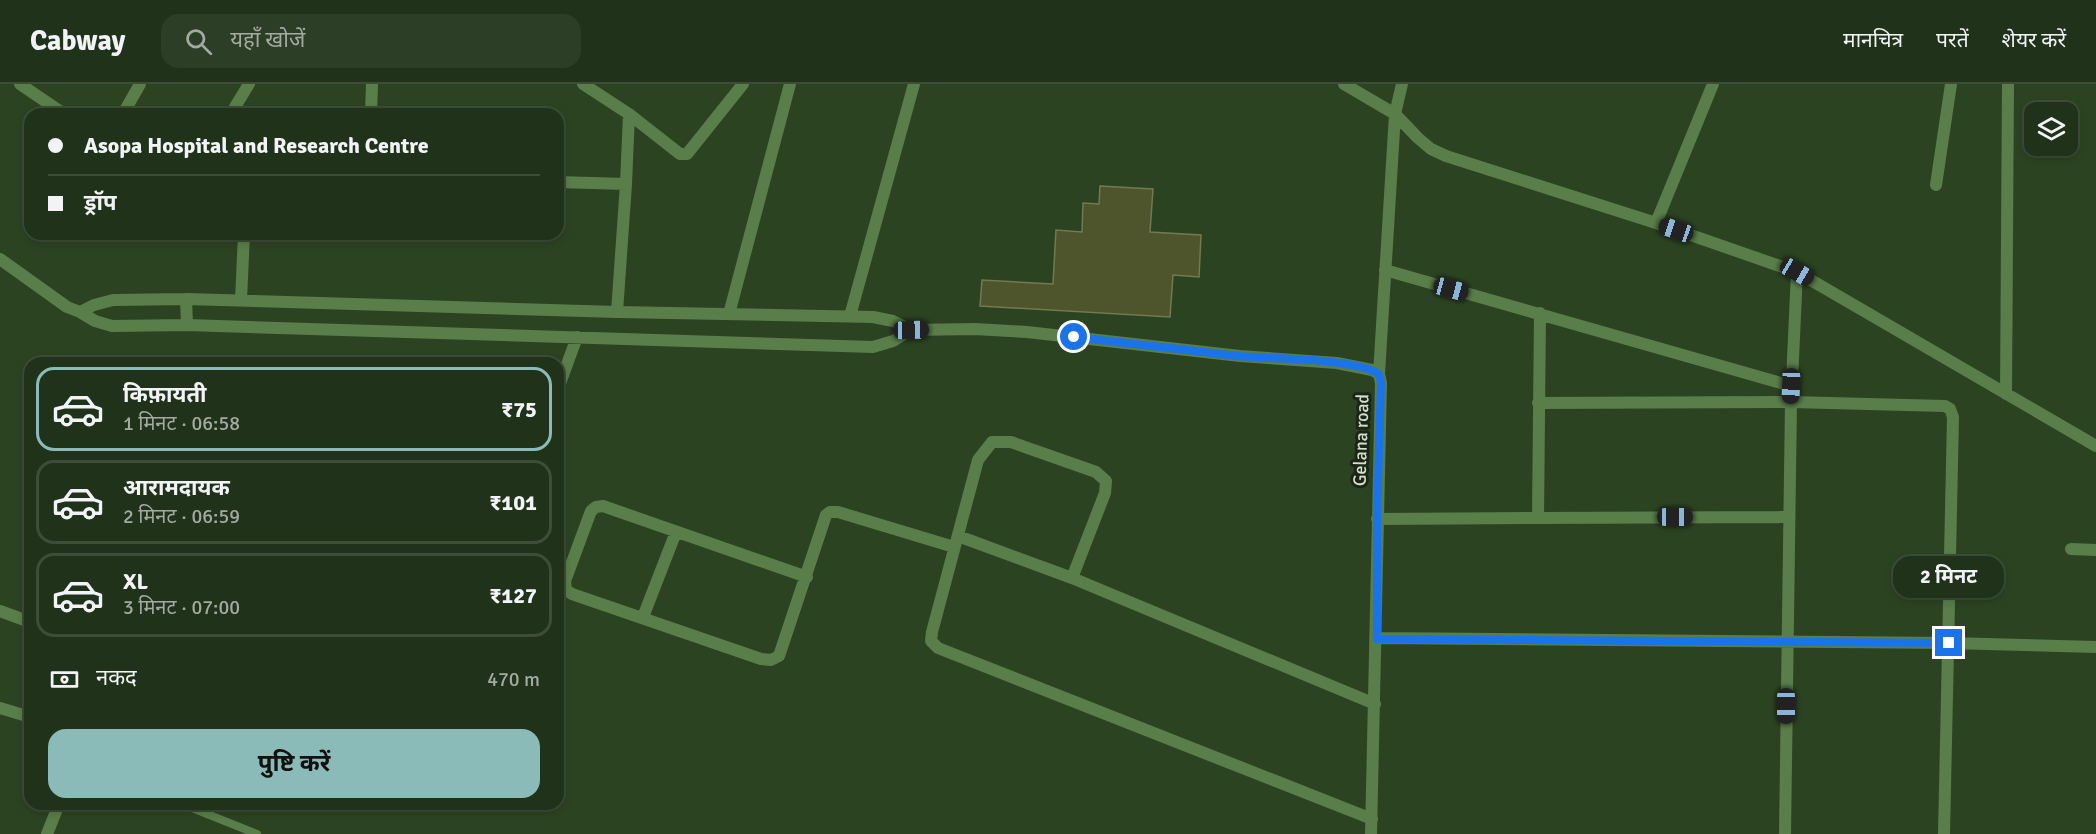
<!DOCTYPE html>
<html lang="hi">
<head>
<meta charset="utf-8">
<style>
	body { margin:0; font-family:Signika,"Noto Sans Devanagari",sans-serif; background:#2d3e27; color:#f1f3f6; height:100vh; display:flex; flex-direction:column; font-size:22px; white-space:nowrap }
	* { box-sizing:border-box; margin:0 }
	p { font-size:20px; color:#a2aaa2 }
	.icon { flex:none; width:33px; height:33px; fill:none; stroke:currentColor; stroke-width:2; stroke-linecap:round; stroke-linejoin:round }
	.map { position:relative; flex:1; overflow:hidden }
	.details { position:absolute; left:24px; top:273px; width:540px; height:453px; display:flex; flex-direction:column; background:#21321a; border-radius:18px; box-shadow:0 3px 9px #0003,0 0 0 2px #3e4d39 }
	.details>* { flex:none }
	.top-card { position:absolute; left:24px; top:24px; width:540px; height:132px; border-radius:18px; box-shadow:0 3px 9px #0003,0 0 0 2px #3e4d39; display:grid; align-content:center; height:132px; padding:0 24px; background:#21321a }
	.controls { position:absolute; left:2024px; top:18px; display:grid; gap:12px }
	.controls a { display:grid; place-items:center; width:54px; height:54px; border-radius:12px; background:#21321a; box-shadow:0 3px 9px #0003,0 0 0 2px #3e4d39; font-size:30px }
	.end { position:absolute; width:27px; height:27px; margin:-14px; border:8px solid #1a73e8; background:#fff; box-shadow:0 0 0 3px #fff }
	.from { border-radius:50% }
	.bubble { position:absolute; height:42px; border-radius:18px; background:#21321a; box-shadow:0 3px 9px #0003,0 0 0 2px #3e4d39; font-size:20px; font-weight:700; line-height:42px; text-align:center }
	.car { position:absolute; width:18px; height:36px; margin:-18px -9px; border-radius:8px; box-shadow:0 0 4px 2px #0007; background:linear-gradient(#222 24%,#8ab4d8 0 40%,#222 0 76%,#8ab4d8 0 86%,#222 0) }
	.top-card b { display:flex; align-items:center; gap:21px; height:57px; font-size:22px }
	.top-card b+b { border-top:2px solid #3e4d39 }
	.top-card i { width:15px; height:15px; background:#f1f3f6 }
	ul { padding:10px 0 0; list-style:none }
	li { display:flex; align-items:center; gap:18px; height:84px; margin:0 12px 9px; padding:0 12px; border:3px solid #3e4d39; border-radius:18px }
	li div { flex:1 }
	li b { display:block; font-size:22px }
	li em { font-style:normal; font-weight:700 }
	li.on { border-color:#8bbbb9 }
	li>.icon { width:54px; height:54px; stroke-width:1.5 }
	.pay { display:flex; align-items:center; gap:15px; height:66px; padding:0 24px; font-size:22px }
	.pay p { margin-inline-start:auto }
	.action { display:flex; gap:12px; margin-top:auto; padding:12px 24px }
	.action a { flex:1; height:69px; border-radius:18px; background:#8bbbb9; color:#111; font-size:24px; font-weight:700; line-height:69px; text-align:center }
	header { display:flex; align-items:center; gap:36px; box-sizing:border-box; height:84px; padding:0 30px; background:#21321a; border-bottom:2px solid #3e4d39 }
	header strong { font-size:28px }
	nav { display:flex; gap:33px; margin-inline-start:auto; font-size:21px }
	.search { width:420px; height:54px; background:#2d3e27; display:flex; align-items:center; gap:15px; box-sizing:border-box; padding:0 21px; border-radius:18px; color:#a2aaa2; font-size:22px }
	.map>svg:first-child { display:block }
</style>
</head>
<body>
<header>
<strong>Cabway</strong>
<div class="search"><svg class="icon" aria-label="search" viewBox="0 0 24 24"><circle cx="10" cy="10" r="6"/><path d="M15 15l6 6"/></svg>यहाँ खोजें</div>
<nav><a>मानचित्र</a><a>परतें</a><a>शेयर करें</a></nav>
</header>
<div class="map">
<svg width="2096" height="750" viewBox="0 0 2096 750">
	<rect width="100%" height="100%" fill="#2c4322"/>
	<path fill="#4e552c" stroke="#727a4f" stroke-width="1.5" d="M1100,102L1153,105L1150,148L1201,151L1199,193L1173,191L1170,233L980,222L982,196L1053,200L1056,146L1082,148L1083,119L1099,120Z"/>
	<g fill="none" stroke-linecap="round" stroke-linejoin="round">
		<path stroke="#597e49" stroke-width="8" d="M182,720L257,750"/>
		<path stroke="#597e49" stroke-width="12" d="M20,0L64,30
			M1344,0L1395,30L1418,54L1431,65L1446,72L1656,139L1797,188L2096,362
			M235,23L249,0
			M123,30L140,0
			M371,30L372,0
			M629,30L680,70H687L743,0
			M558,98L626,100L629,30L583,0
			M1936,101L1951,0
			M1656,139L1713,0
			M0,175L67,223L80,228L95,237L112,242L187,241L873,263L893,257L911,246
			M1385,186L1791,302
			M186,215L187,241
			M241,216L244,150
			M80,228L94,221L113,216L186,215L617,228L873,233L893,237L911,246L975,245L1027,248L1240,272L1337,279L1372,286L1379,290L1381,299L1371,750
			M617,228L626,100
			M1540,229L1538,434L1789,433
			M729,230L790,0
			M850,232L914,0
			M1379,290L1395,30L1402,0
			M558,305L577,253
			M2006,310L2008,0
			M1538,319L1791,318L1945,322L1950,325L1953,333L1944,750
			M1377,435L1538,434
			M958,452L1072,494L1375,620
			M2071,465L2096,466
			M807,493L603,422L596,423L591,427L565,497L566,506L572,510L761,575L771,576L779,572L826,431L830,428H838L954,463
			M1072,494L1105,409L1106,397L1096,388L1011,358H992L978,376L932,548L931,557L938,564L1372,735
			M0,527L30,538
			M643,533L676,448
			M1377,554L1949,559L2096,563
			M0,624L30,633
			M47,750L59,720
			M1785,750L1791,318L1797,188"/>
	</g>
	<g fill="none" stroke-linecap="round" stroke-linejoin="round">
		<path stroke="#1a73e8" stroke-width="8" d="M1074,253C1129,259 1184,266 1238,272C1271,275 1354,274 1379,290L1381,299L1377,435V555L1949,559"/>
	</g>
	<g text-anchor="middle" stroke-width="6" stroke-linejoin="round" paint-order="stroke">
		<g font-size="18" fill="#d3e1cd" stroke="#1c2617">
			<text transform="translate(1361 356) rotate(-88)" y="6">Gelana road</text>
		</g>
	</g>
</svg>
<div class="controls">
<a><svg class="icon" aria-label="layers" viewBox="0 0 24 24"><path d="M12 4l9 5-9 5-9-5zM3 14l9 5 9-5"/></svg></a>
</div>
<i class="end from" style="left:1074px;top:253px"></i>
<i class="end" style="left:1949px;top:559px"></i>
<div class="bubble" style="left:1893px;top:472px;width:111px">2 मिनट</div>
<i class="car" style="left:1676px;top:146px;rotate:289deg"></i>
<i class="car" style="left:1797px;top:188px;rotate:120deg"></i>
<i class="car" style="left:1451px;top:205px;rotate:105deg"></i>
<i class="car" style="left:911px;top:246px;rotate:89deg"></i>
<i class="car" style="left:1791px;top:302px;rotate:182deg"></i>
<i class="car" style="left:1675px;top:433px;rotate:90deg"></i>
<i class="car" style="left:1786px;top:622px;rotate:180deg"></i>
<div class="top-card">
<b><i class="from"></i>Asopa Hospital and Research Centre</b>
<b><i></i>ड्रॉप</b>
</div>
<section class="details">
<ul>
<li class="on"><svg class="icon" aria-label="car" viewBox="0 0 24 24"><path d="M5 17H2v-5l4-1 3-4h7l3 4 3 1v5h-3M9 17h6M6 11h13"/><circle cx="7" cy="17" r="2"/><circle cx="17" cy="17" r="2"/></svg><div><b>किफ़ायती</b><p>1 मिनट · 06:58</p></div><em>₹75</em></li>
<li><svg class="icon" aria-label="car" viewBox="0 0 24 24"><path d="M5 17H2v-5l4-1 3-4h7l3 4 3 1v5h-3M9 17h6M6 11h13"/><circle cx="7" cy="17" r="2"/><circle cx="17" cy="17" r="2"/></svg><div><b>आरामदायक</b><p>2 मिनट · 06:59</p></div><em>₹101</em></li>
<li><svg class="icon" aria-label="car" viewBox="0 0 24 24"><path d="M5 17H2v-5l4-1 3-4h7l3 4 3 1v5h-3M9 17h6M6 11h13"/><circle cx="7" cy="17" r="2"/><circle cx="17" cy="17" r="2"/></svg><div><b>XL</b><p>3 मिनट · 07:00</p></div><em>₹127</em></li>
</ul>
<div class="pay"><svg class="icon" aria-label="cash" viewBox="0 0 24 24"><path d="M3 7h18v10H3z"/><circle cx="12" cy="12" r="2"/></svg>नकद<p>470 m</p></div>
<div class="action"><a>पुष्टि करें</a></div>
</section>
</div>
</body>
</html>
